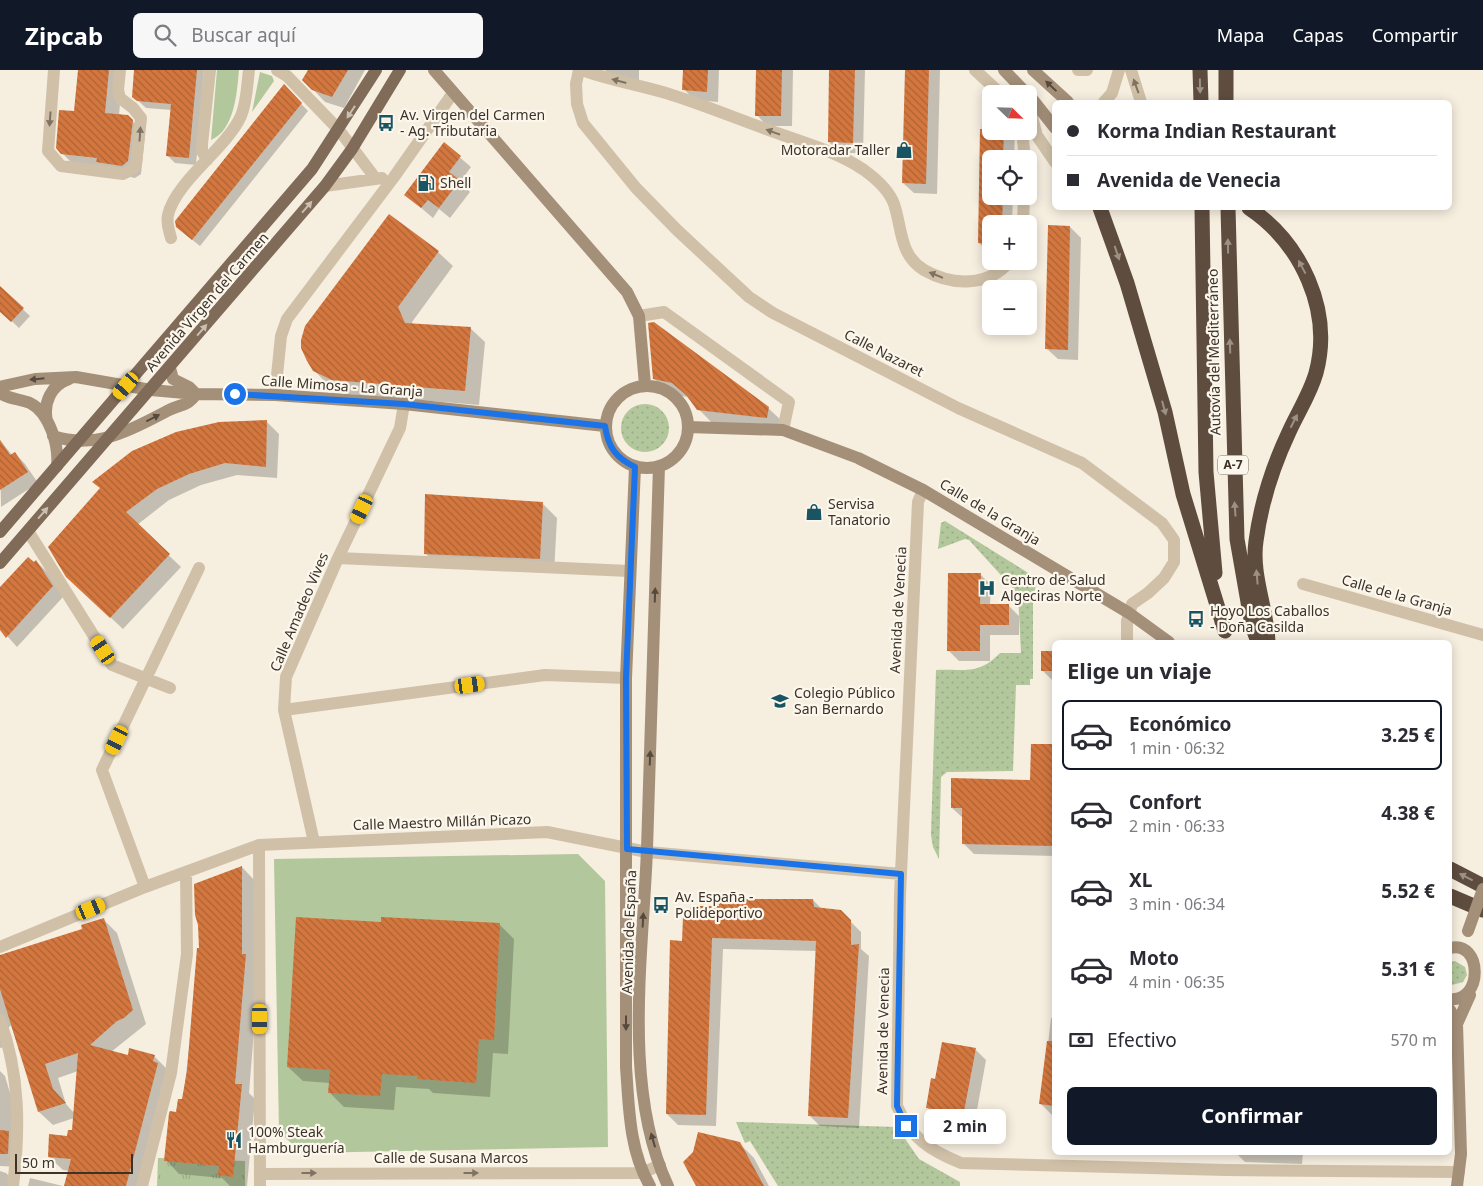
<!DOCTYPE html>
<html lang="es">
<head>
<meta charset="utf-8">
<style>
	body { margin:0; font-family:"Noto Sans",sans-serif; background:#f7f7f7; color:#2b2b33; height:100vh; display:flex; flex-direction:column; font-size:19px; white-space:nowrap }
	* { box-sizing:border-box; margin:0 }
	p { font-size:16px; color:#7c7c81 }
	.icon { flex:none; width:28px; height:28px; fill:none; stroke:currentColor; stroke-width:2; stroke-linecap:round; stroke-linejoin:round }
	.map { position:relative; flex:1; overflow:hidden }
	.panel { position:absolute; left:1052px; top:570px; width:400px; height:515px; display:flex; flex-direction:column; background:#fff; border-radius:8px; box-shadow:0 2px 12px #0003 }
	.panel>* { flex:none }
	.banner { position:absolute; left:1052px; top:30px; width:400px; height:110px; border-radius:8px; box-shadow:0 2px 12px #0003; display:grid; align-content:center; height:110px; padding:0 15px; background:#fff }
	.needle { width:32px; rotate:113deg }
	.fabs { position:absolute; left:982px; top:15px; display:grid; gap:10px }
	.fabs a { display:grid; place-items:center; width:55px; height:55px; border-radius:8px; background:#fff; box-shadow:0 2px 12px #0003; font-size:25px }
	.scale { position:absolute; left:15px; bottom:12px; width:118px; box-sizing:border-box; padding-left:5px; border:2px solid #3c3229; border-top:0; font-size:14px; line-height:18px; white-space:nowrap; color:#3c3229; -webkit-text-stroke:4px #fcf7ec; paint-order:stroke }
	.end { position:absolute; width:22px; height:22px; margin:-11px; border:6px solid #1a73e8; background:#fff; box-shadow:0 0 0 2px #fff }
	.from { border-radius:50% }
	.bubble { position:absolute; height:35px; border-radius:8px; background:#fff; box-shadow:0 2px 12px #0003; font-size:16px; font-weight:700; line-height:35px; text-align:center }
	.car { position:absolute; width:15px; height:30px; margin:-15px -8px; border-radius:6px; box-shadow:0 0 4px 1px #0007; background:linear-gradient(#f5c518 24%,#345 0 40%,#f5c518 0 76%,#345 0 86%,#f5c518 0) }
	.banner b { display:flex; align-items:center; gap:18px; height:48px; font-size:19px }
	.banner b+b { border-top:1px solid #e1e1e2 }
	.banner i { width:12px; height:12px; background:#2b2b33 }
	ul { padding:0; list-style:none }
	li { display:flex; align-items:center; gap:15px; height:70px; margin:0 10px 8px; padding:0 5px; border:2px solid transparent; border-radius:8px }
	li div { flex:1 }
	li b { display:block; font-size:19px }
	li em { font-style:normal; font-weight:700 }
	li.active { border-color:#111827 }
	li>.icon { width:45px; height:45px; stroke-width:1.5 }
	h2 { padding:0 15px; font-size:22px; line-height:60px }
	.pay { display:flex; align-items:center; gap:12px; height:55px; padding:0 15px; font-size:19px }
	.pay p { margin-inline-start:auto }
	.button { display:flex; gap:10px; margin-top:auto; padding:10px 15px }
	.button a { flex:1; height:58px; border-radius:8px; background:#111827; color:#fff; font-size:20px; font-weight:700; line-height:58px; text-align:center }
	header { display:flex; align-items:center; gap:30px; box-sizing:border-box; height:70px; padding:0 25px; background:#111827; color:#fff }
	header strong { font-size:24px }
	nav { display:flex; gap:28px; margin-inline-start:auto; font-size:18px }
	.search { width:350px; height:45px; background:#f7f7f7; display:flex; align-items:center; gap:12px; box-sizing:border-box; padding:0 18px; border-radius:8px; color:#7c7c81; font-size:19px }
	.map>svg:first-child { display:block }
</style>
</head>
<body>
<header>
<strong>Zipcab</strong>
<div class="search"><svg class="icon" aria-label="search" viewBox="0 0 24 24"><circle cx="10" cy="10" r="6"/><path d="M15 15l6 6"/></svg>Buscar aquí</div>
<nav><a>Mapa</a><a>Capas</a><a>Compartir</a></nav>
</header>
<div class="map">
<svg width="1483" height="1116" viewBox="0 0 1483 1116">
	<defs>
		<pattern id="grass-dots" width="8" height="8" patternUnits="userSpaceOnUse" patternTransform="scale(1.25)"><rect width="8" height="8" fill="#b3c79c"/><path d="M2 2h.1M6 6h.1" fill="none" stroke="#9bab86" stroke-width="1.8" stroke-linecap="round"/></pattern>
		<pattern id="park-tufts" width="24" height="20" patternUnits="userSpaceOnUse" patternTransform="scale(1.25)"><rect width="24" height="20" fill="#b3c79c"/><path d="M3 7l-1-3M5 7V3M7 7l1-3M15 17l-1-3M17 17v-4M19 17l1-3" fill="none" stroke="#9bab86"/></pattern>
		<pattern id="building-back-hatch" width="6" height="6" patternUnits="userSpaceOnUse" patternTransform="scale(1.25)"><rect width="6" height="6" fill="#d4773f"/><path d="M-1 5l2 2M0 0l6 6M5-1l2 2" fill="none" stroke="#ad6235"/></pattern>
	</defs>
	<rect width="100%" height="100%" fill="#f6eedf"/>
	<path fill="url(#grass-dots)" d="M621 358a24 24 0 1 1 48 0a24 24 0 1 1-48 0Z
		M945,451L1038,509L1033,526V609H1030V615H1016L1013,701L947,702L941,707L939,789L933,777L931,765L936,600C965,599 979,605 1000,583H1021L1018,524L969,470L965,469L938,479L941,453Z
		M1455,891L1465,897L1467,905L1463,912L1452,915L1450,892Z
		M736,1052L897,1057L919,1089L960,1112V1116H778L750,1071L745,1073Z"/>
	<path fill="url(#park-tufts)" d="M158,1088L245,1091V1116H157Z"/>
	<path fill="#b3c79c" d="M217,0H239C237,21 235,60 211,70Z
		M260,2L272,6L274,11L252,42Z
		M578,784L605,811L608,1077L302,1083L279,1062L274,789Z"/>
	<path fill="#0003" fill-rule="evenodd" d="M79,0H123L119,45L128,46L145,65L141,104L135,108L75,96L62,83L75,43Z
		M135,0H204L196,95L175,93L168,86L172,40L146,38L133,26Z
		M310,0H365L344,38L325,32L304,10Z
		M605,0H639V13L615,10Z
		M684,0H719L718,32L694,30L684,19Z
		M758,0H793L792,56H767L757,45Z
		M831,0H865L863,83H840L829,72Z
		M906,0H940L937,124L914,123L903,113Z
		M284,16L308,41L200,176L185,164Z
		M982,49H991V61H1015L1014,89H991V126H1013L1012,154H991V184L979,173Z
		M444,74L471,97L460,112L470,122L450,148L439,139L433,148L406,125Z
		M1070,157L1081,168L1078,290L1058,289L1047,279Z
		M438,182L453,196L412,252L413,255L470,258L485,272L479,335L348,324L328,315L314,300Z
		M0,218L30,246L19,258L0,240Z
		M654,308L768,338L783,352L781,362L713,354L687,327L668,323Z
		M267,352L279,364L277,408L237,405L201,415L169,430L137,455L181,497L123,559L80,519L133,382Z
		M0,370L12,385L15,383L25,394L38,413L1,437Z
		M542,433L557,448L554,503L440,498L425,483Z
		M36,491L47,502L63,527L17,577L0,558V519Z
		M980,504L991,515L990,535H1008L1019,546V565H990V591H959L948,580Z
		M1055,583V611H1053L1042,600Z
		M1055,644V786L974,784L963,773V748L952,738L1032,711L1055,676Z
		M242,797L255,811L259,899L249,1023L255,1029L247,1116H230L222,1108L179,1104L166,1090L177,1043L183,1031L200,879Z
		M813,830L822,839L850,851L861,862V879L869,886L859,1058L820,1056L809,1045L817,881L723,879L716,1056L678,1055L667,1044L684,872L720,837Z
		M103,849L117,863L146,954L111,982L128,987L154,986L168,1000L143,1116H66L69,1101L63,1100L49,1087L73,1061L74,1048L53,1055L39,1042L11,955L5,962L8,976L0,978V888L84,859ZM78,1001L74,1043L66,1034L58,1008Z
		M382,853L500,855L514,869L508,984L493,983L490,1027L433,1023L429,1019L396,1017L394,1040L344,1037L330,1023V1013L303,1011L288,997Z
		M1051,948H1055V1048L1041,1034Z
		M976,980L986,990L973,1062L956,1059L947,1050L938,1048L927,1037L936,1010Z
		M0,1001L5,1006L20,1058L21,1097L0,1096Z
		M739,1073L754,1088L769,1116H698Z
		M1235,1082H1303L1302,1094L1245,1092Z
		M0,1101L6,1103L19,1116H0Z
		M30,1108L63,1116H28Z"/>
	<path fill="url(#building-back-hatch)" d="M78,0H109L105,43L128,45L133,50L128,91L122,96L96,92L97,88L61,84L56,78L59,40L74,41Z
		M134,0H197L189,88L166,86L171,34L137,31L132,27Z
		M308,0H348L332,27L312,20L302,10Z
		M683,0H708L707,22L682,20Z
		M756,0H782L781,46H755Z
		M829,0H855L853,73L828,72Z
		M905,0H929L926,114L902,113Z
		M284,14L302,33L192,170L176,157L175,151Z
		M980,59L1004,61L1003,89H991V126H1003L1002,154H991V174L978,173Z
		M444,72L461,86L449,102L460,110L439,138L428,130L421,138L404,125Z
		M389,144L439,181L398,237L405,253L471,257L465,321L332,310L313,301L307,291L301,278V270L305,256Z
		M1048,155L1070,156L1068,280L1045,279Z
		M0,216L24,238L11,252L0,242Z
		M654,252L769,337L767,348L697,340L687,326L672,313L653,309L648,253Z
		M267,350L266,397L225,393L189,404L157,419L126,442L170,484L110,548L66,507L48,477L100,418L92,412L132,381L176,362L219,352Z
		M0,370L10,385L15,382L28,402L0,420Z
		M425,424L543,432L540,489L424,484Z
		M28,487L34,492L36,490L53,516L6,568L0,560V517Z
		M948,503H981L980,534H1009V555H980V581H947Z
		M1041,581H1055V601H1041Z
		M1031,674H1055V776L962,774V738H951V708L1030,710Z
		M242,796V884H246L235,1014H242L233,1107L218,1105L219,1096L164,1091L169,1043L170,1041L176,1042L178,1029H182L187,1001L197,878H199L198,855L195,845L194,814Z
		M718,829H813L814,837L841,840L851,850V875L859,874L848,1048L808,1046L816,871L789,870L712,868L706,1045L666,1044L670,870L682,871L683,847L692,836H719Z
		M296,847L381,852V847L500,853L494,970L479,969L476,1013L417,1009L418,1006L382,1004L380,1026L328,1023L330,1000L287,997Z
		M104,848L133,940L124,948L117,951L90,975L128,985L129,978L155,985L153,991L158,993L126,1116H64L71,1089L48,1087L49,1064L67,1066L68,1060H72L78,983L45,994L53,1019L66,1033L38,1042L0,919V885L82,859L81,855Z
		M1047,971H1055V1036L1039,1034Z
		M942,972L976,978L962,1052L944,1048L945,1041L926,1038L931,1008L935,1009Z
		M0,1060L9,1061L8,1084H0Z
		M698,1062L740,1072L764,1116H696L683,1092L693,1082Z"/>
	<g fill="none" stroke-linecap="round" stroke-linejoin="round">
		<path stroke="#d0c0a8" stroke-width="12" d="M54,0L48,81L61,96L123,104L133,99L136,94L141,48L133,38L120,28L118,20L120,0
			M277,0L287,6L339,60L376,109
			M579,0L576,14L577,34L583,53L636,118L677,160L749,227L773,243L958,338L1082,393L1162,453L1174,470V492L1164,508L1148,523L1132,534L1127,551V572
			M582,0C610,10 639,15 666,23C705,35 742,51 780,64C808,74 839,83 864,100C875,108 889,120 894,134C902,157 899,185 924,200C952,216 989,217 1010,191
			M975,0L1001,24
			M1078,0H1087
			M1131,0L1141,32
			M1104,32L1112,23L1119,0
			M1029,36L1036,62
			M1029,54L1055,92
			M1022,61L1025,89
			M207,90L202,81V74L210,0
			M325,116L382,108
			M1023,154L1024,126
			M171,168C169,160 166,153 168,145C176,111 226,79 241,46C247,32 247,15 249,0
			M639,246L664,242L789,332L783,360
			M275,325L281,266L287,249L394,107L453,23
			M923,420L918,432L900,825L897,1036C911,1068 929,1080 961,1093L1226,1100L1459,1102
			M28,461L112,595L170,618
			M338,488L629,501
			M1303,514L1483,565
			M284,640L545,605L626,608
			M314,772L284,640L286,607L338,488L400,358L404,334
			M259,775L260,1116
			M145,817L102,700L199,498
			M0,877L145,817L259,775L547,762L647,782L901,804
			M0,950C20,1004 20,1060 13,1116
			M260,1104L642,1103L660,1095
			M142,1116L171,1003L187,884L186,803"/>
		<path stroke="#a48f79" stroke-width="12" d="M434,0L627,222L639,246L645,315
			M1004,0L1027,24
			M1033,0L1068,32
			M1029,25L1055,58
			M170,298L173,309L189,317L194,322
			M606 357a41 41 0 1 1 82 0a41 41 0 1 1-82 0Z
			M0,319L3,316L35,309L76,307L151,320L196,324L275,325L404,334L605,356
			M0,323C9,329 20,329 30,333C50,343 59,376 57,396
			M47,351C43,333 51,315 69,309
			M688,357L783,360L858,388L923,420L1129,543L1169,572
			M53,366C96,380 131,360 167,341C180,334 187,337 196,324
			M659,396C655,524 651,651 647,779C643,885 622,1018 668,1116
			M635,397L626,608V997C629,1037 629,1080 650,1116
			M1450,878C1483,870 1483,933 1450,929
			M1450,940L1457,954
			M1457,1116L1461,1084L1457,954L1470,925"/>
		<path stroke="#806b59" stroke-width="12" d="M0,462L312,99L376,0
			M0,493L325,116L352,79L400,0"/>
		<path stroke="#5e4d3f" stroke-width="15" d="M1200,0L1201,32
			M1226,0V32
			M1100,138L1127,213L1165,342L1183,424L1225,561
			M1202,138L1206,402L1215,503
			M1228,138L1237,469L1252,555L1258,572
			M1249,138C1301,173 1333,240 1316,303C1310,324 1298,342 1289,362C1273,396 1261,433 1256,471C1251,505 1267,539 1268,572
			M1450,799L1483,816
			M1450,826L1483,840"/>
		<path stroke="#a48f79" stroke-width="12" d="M1468,861L1483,819"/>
	</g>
	<defs><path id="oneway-solid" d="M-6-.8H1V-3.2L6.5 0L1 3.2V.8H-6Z" transform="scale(1.25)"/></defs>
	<g fill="#7f7262">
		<use href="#oneway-solid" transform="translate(619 11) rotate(-165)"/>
		<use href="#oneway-solid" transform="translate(1136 16) rotate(-110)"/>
		<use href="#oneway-solid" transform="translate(50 49) rotate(94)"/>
		<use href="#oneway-solid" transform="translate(773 62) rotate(-160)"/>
		<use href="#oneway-solid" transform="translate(140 64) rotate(-86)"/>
		<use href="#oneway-solid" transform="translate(936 205) rotate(-158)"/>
		<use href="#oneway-solid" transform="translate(309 1103)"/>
		<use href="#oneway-solid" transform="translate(471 1103)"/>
	</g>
	<g fill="#56493d">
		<use href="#oneway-solid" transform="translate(1051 16) rotate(-137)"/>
		<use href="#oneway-solid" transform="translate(37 309) rotate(174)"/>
		<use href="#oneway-solid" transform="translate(153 348) rotate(-27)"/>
		<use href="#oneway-solid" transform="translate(655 525) rotate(-88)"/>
		<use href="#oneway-solid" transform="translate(650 688) rotate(-88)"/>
		<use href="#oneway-solid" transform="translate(643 850) rotate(-87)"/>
		<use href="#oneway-solid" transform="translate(626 953) rotate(90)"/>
		<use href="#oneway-solid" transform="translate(653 1070) rotate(-106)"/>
	</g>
	<g fill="#9d9184">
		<use href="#oneway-solid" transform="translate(1200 16) rotate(89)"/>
		<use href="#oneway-solid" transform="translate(1228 176) rotate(-91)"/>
		<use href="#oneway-solid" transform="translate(1117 183) rotate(71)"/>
		<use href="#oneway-solid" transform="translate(1302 197) rotate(-118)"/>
		<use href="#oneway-solid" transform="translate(1230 276) rotate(-92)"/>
		<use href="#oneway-solid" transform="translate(1164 338) rotate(75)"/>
		<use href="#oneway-solid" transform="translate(1294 351) rotate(-63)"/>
		<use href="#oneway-solid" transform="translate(1235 439) rotate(-94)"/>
		<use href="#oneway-solid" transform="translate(1257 507) rotate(-95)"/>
		<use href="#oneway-solid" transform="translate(1466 807) rotate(-153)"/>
	</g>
	<g fill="#cabfb1">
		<use href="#oneway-solid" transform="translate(351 42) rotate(123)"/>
		<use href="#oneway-solid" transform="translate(307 137) rotate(-49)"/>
		<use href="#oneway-solid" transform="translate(202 260) rotate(-49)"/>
		<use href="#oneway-solid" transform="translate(43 443) rotate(-49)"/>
	</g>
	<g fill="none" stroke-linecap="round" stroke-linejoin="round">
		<path stroke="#1a73e8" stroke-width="6" d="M235,324L404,334L605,356C608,377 616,388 635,397L626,608L627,779L901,804L897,1036L906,1056"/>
	</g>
	<defs>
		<g id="bus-bare" transform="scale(1.35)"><path d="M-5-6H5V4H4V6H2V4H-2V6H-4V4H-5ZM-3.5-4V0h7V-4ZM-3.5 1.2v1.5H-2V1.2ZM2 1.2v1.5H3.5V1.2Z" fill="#195463" stroke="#fcf7ec" stroke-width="2.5" paint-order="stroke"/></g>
		<g id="shop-bare" transform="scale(1.35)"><path d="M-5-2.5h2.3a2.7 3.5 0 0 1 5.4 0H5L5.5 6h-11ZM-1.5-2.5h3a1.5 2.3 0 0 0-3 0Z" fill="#195463" stroke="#fcf7ec" stroke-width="2.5" paint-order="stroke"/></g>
		<g id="fuel-bare" transform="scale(1.35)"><path d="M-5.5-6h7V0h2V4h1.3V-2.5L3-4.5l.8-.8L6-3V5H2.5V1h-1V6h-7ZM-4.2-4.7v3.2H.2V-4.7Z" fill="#195463" stroke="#fcf7ec" stroke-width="2.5" paint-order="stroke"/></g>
		<g id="hospital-bare" transform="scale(1.35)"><path d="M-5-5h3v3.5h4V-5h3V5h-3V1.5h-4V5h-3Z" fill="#195463" stroke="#fcf7ec" stroke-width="2.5" paint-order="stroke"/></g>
		<g id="school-bare" transform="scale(1.35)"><path d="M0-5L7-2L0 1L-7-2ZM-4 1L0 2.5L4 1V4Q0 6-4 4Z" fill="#195463" stroke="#fcf7ec" stroke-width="2.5" paint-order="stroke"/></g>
		<g id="restaurant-bare" transform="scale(1.35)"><path d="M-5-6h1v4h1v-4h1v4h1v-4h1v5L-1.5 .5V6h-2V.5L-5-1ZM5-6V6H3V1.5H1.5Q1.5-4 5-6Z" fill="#195463" stroke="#fcf7ec" stroke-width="2.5" paint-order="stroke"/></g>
	</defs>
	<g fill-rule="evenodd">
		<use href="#bus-bare" x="386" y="53"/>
		<use href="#shop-bare" x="904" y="80"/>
		<use href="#fuel-bare" x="426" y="113"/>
		<use href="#shop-bare" x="814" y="442"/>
		<use href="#hospital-bare" x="987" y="518"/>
		<use href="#bus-bare" x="1196" y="549"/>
		<use href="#school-bare" x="780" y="631"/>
		<use href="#bus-bare" x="661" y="835"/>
		<use href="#restaurant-bare" x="234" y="1070"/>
	</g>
	<g text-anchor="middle" stroke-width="4.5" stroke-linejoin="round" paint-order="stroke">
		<rect fill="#fcf7ec" stroke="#766d64" stroke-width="1" x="1218" y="385.5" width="30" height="19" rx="4"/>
		<g font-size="12" font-weight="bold" fill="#3c3229">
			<text x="1233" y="399">A-7</text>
		</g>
		<g font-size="14" fill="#3c3229" stroke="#fcf7ec" text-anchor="start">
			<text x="400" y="50">Av. Virgen del Carmen<tspan x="400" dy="16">- Ag. Tributaria</tspan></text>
			<text x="890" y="85" text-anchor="end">Motoradar Taller</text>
			<text x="440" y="118">Shell</text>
			<text x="828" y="439">Servisa<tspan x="828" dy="16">Tanatorio</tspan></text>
			<text x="1001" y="515">Centro de Salud<tspan x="1001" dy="16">Algeciras Norte</tspan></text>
			<text x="1210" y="546">Hoyo Los Caballos<tspan x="1210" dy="16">- Doña Casilda</tspan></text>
			<text x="794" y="628">Colegio Público<tspan x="794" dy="16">San Bernardo</tspan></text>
			<text x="675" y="832">Av. España -<tspan x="675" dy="16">Polideportivo</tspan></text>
			<text x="248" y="1067">100% Steak<tspan x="248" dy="16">Hamburguería</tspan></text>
		</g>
		<g font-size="14" fill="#3c3229" stroke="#fcf7ec">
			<text transform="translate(207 232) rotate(-49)" y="5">Avenida Virgen del Carmen</text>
			<text transform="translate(1214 282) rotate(-91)" y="5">Autovía del Mediterráneo</text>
			<text transform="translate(884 283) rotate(27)" y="5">Calle Nazaret</text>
			<text transform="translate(342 316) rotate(4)" y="5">Calle Mimosa - La Granja</text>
			<text transform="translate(990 442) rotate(31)" y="5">Calle de la Granja</text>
			<text transform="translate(1397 525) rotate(16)" y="5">Calle de la Granja</text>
			<text transform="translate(898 540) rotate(-87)" y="5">Avenida de Venecia</text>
			<text transform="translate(299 542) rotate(-67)" y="5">Calle Amadeo Vives</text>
			<text transform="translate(442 752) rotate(-2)" y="5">Calle Maestro Millán Picazo</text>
			<text transform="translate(629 862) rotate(-88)" y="5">Avenida de España</text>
			<text transform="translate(883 961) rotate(-89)" y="5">Avenida de Venecia</text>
			<text x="451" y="1093">Calle de Susana Marcos</text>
		</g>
	</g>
</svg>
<div class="fabs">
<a><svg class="needle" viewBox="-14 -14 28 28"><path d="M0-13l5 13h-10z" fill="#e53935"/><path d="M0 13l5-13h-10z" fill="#7c7c81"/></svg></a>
<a><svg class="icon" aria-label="locate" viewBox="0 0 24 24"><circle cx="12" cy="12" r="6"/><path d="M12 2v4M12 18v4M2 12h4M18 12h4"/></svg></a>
<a>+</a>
<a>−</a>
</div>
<div class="scale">50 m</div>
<i class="end from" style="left:235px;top:324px"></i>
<i class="end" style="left:906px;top:1056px"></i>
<div class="bubble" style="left:924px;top:1039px;width:82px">2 min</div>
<i class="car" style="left:126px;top:316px;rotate:221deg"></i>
<i class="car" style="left:362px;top:439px;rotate:205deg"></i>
<i class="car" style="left:103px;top:580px;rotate:327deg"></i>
<i class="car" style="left:470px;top:615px;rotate:82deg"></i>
<i class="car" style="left:117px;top:670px;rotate:206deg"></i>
<i class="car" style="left:91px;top:839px;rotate:68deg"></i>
<i class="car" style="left:260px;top:949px;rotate:180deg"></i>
<div class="banner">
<b><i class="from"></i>Korma Indian Restaurant</b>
<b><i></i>Avenida de Venecia</b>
</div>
<section class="panel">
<h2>Elige un viaje</h2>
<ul>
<li class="active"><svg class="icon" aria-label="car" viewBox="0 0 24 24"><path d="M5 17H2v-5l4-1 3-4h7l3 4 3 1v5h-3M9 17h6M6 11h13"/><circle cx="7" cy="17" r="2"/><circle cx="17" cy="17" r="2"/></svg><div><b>Económico</b><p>1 min · 06:32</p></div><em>3.25 €</em></li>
<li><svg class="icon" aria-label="car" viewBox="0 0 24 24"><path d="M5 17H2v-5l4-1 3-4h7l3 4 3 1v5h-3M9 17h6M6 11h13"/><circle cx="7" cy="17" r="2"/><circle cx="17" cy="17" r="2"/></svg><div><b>Confort</b><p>2 min · 06:33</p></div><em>4.38 €</em></li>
<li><svg class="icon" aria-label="car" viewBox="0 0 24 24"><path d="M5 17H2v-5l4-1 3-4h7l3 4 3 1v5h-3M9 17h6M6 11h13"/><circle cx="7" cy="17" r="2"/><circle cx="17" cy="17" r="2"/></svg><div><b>XL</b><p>3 min · 06:34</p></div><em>5.52 €</em></li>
<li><svg class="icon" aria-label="car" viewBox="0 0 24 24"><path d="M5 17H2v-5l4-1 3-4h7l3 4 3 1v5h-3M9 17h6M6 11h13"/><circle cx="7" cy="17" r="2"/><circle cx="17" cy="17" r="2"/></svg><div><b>Moto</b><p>4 min · 06:35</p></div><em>5.31 €</em></li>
</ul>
<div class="pay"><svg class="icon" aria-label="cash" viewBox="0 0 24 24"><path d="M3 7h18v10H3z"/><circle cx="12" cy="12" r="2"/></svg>Efectivo<p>570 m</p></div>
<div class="button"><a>Confirmar</a></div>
</section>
</div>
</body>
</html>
